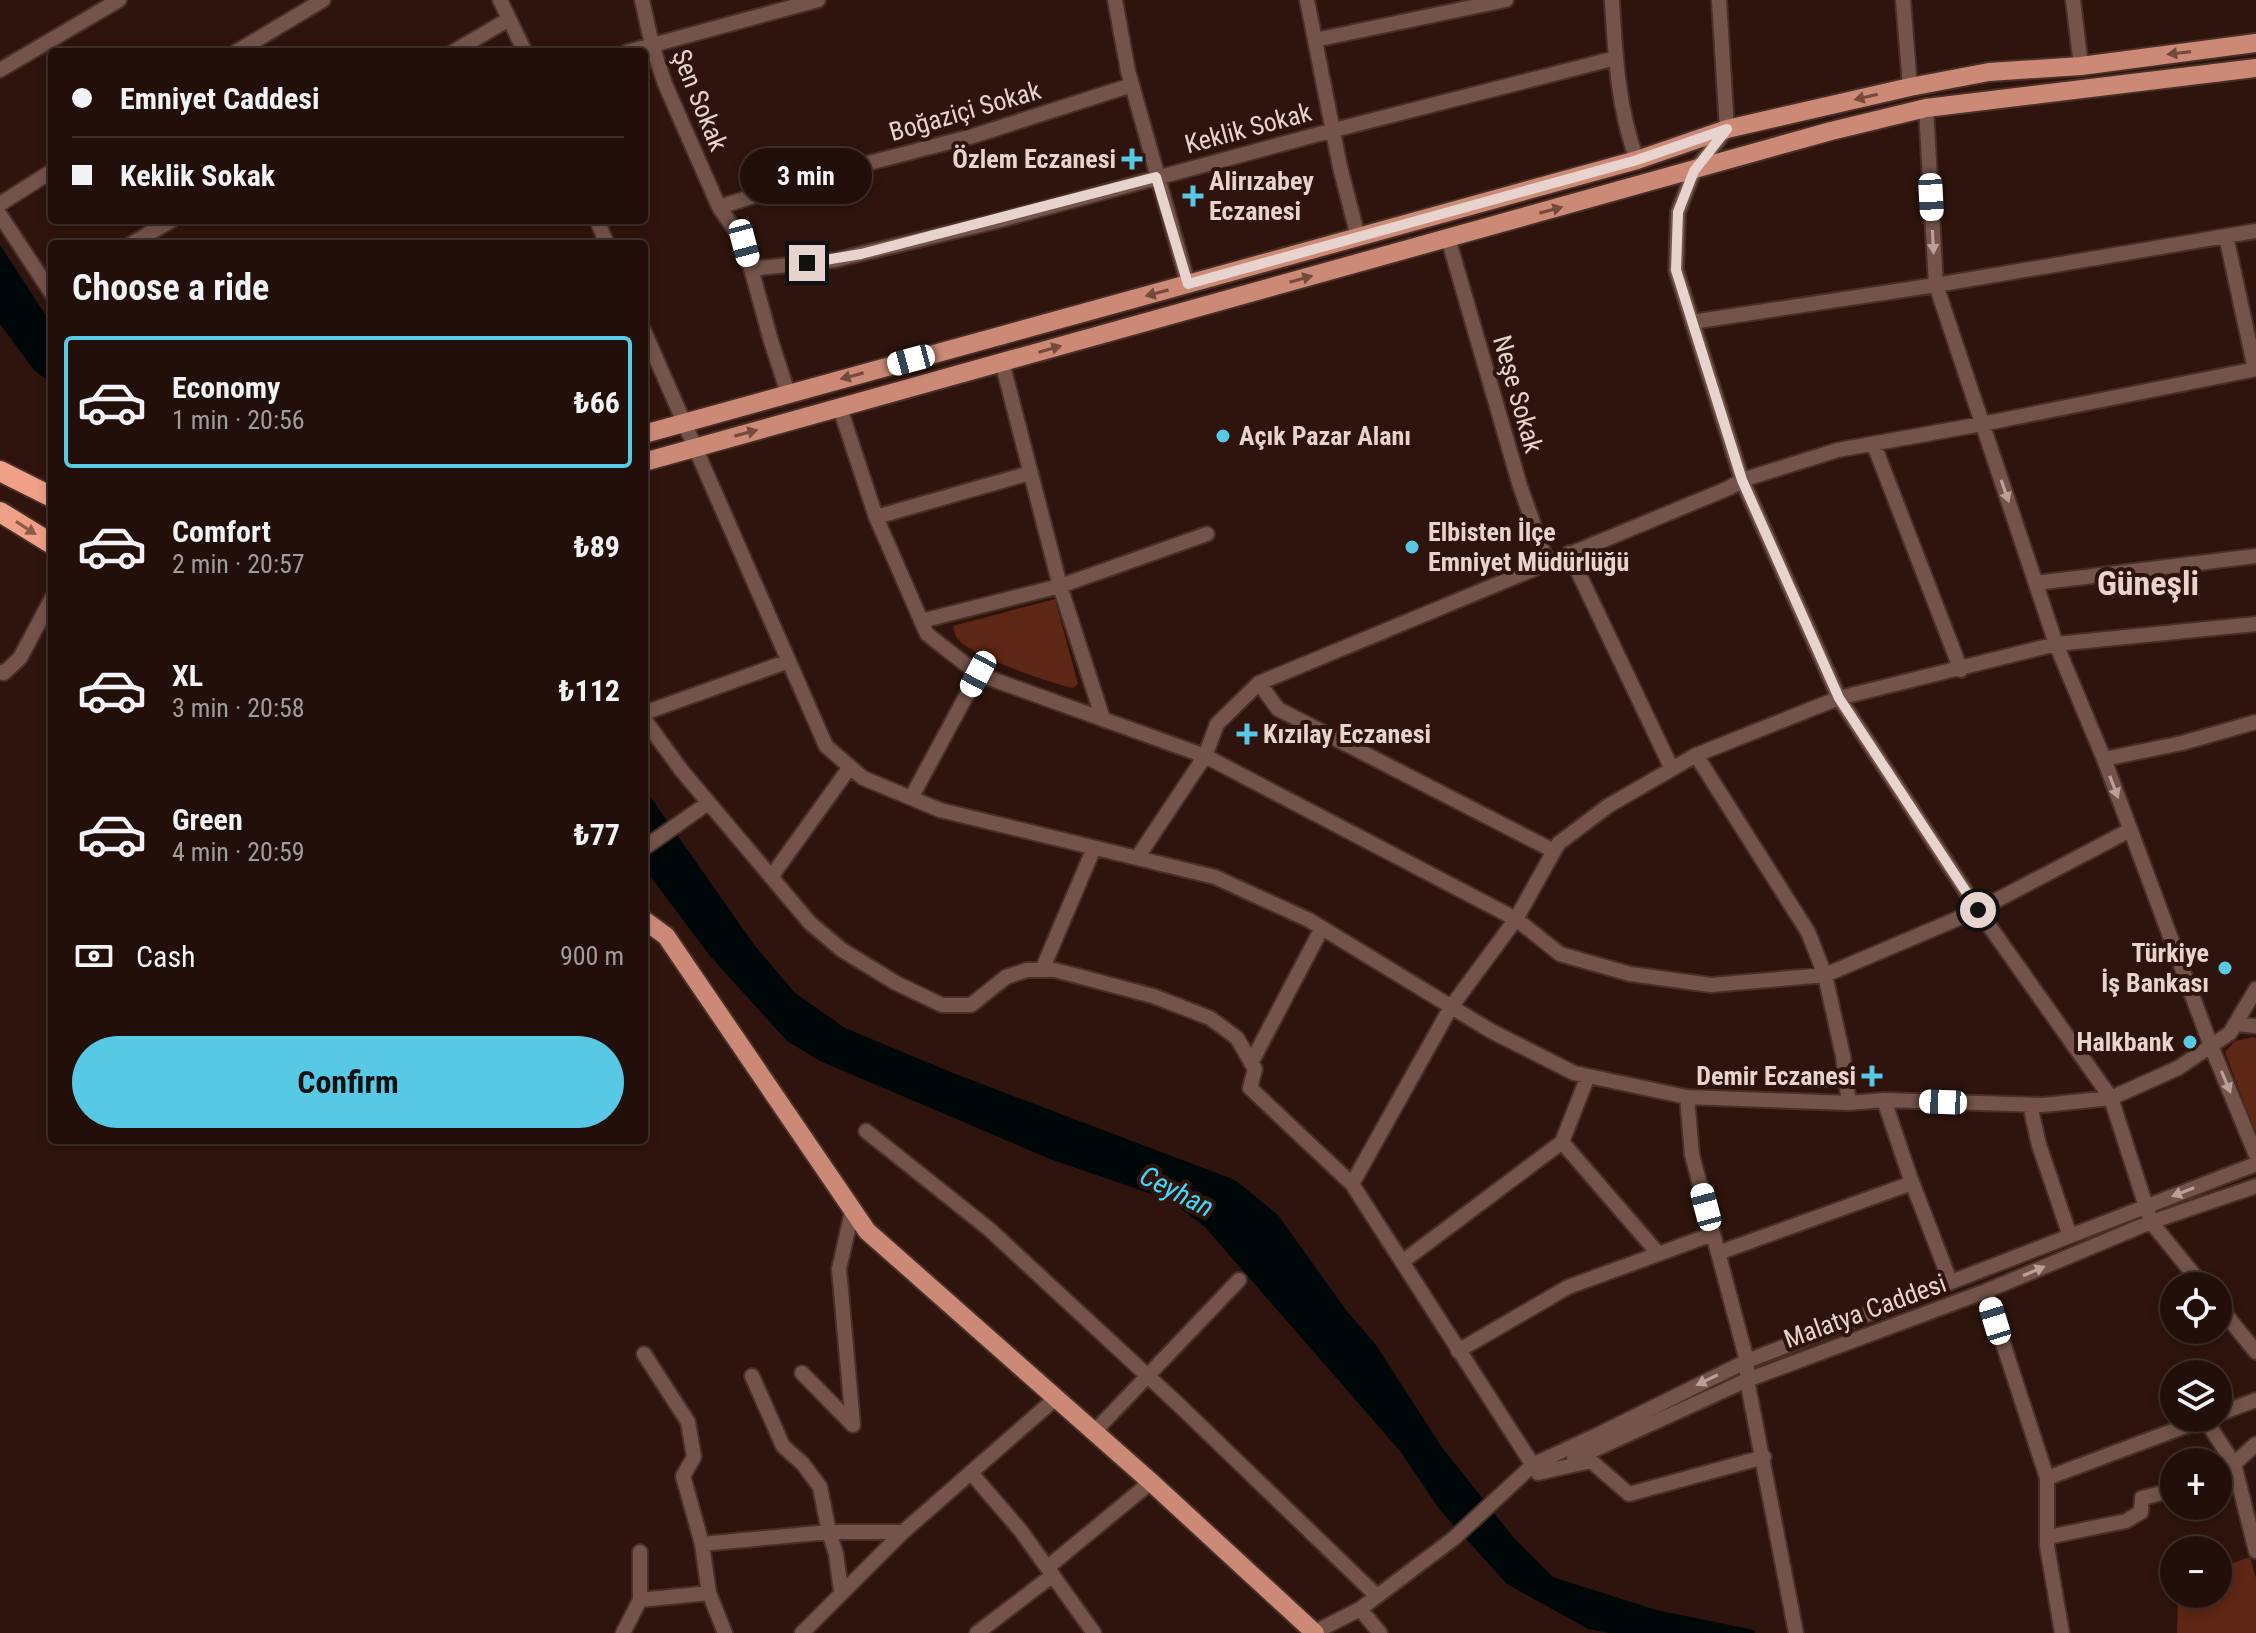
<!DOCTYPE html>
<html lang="en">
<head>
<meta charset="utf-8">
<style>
	body { margin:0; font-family:"Roboto Condensed",sans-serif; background:#2e1d17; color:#f1f3f6; height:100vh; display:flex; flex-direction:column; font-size:30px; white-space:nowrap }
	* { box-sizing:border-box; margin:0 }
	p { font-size:26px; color:#a29c9c }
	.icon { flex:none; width:44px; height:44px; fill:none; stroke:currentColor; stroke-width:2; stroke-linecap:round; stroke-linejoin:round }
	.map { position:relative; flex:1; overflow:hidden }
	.details { position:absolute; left:48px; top:240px; width:600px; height:904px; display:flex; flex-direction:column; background:#220f09; border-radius:8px; box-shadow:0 4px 12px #0003,0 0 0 2px #3f2f2a }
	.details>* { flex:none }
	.top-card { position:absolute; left:48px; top:48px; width:600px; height:176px; border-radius:8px; box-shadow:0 4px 12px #0003,0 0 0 2px #3f2f2a; display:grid; align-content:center; height:176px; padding:0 24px; background:#220f09 }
	.tools { position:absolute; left:2160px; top:1272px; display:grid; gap:16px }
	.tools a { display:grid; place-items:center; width:72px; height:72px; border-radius:50%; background:#220f09; box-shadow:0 4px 12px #0003,0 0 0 2px #3f2f2a; font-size:40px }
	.end { position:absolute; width:36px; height:36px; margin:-18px; border:10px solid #e7d4ce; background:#111; box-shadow:0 0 0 4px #111 }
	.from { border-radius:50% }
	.bubble { position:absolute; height:56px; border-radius:28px; background:#220f09; box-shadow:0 4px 12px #0003,0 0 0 2px #3f2f2a; font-size:26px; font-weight:700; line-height:56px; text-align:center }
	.car { position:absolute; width:24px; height:48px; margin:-24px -12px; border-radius:10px; box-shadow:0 0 6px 2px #0007; background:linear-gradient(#fff 24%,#345 0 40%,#fff 0 76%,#345 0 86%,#fff 0) }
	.top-card b { display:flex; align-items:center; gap:28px; height:76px; font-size:30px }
	.top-card b+b { border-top:2px solid #3f2f2a }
	.top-card i { width:20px; height:20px; background:#f1f3f6 }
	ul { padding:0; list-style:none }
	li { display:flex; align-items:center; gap:24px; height:132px; margin:0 16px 12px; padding:0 8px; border:4px solid transparent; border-radius:8px }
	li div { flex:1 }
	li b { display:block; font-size:30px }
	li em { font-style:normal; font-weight:700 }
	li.current { border-color:#58c9e4 }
	li>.icon { width:72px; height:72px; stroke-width:1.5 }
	h2 { padding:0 24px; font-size:36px; line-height:96px }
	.pay { display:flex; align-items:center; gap:20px; height:88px; padding:0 24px; font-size:30px }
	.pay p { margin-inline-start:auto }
	.action { display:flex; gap:16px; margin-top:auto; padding:16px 24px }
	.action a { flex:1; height:92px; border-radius:48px; background:#58c9e4; color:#111; font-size:32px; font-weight:700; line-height:92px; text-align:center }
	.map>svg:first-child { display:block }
</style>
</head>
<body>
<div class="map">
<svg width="2256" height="1633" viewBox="0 0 2256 1633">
	<rect width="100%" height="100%" fill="#2e140c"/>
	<path fill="#5e2614" d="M1055,599L1078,684L1073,688C1050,683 970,656 957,638C954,634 954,630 953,626Z
		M2253,1037L2256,1038V1134L2225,1052L2235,1041Z
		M2250,1557L2256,1578V1633H2177L2178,1594H2218V1568Z"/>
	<path fill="#000709" d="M0,245L52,325V384L34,370L0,324Z
		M644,788L755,946L795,993L845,1028L953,1073L1235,1180L1278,1215L1346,1310L1376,1345L1441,1446L1513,1537L1553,1577L1656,1610L1754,1630L1755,1633H1609L1588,1629L1507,1584L1440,1510L1400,1451L1205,1227L1169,1200L1050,1159L820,1061L787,1041L710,956L644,868Z"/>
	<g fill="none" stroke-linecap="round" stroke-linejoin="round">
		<g stroke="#482f27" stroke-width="18">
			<path id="minor" d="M500,0L525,52
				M642,0L652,45L665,84L719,207L744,243L771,341L788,393
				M1115,0L1128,71L1188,284
				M1307,0L1340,167L1358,237
				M1612,0C1615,53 1618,110 1637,160
				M1719,0L1727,129L1694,171L1678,212L1676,270L1742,480L1839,698L1978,910L2111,1098L2151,1222L2203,1286
				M1903,0L1910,87
				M2073,0L2081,66
				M1315,40L1506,0
				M236,52L323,0
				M453,52L509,19
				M627,52L818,0
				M0,70L119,0
				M1926,108L1936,285L2056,644L2104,759L2211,1046L2256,1155
				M0,204L52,171
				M719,207L807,179L973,136L1132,85
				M0,215L52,294
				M597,220L607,244
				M2226,236L2255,369
				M1448,238L1520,486L1547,562
				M131,244L172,220
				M751,269L835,260L993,222L1334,130L1616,58
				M1692,322L1936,285L2256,231
				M644,331L826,746L863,778L940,810L1215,877L1309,920L1491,1031L1574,1073L1687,1097L1849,1103L1884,1100L2043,1105L2111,1098L2178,1068L2230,1033L2256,989
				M1002,362L1060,586L1103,719
				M840,408L876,517L927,634L978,674L1205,756L1516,919L1560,954L1630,974L1711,985L1825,975L1978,910L2130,830
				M1874,445L1961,670
				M876,517L1030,473
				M1569,553L1671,767
				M2036,583L2256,556
				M921,621L1060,586L1207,534
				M0,672L4,673L20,658L52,598
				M1259,683L1278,709L1554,851
				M644,713L789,661
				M644,719L682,771L810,923L842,950L896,983L942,1005H971L1006,977L1027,970H1055L1153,996L1210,1018L1237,1038L1255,1069L1250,1088L1352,1184
				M1696,755L1808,932L1825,975L1843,1056L1849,1103
				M2104,759L2182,743L2256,722
				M911,798L978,674
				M644,848L708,803
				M1137,858L1205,756L1217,724L1259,683L1729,488L1742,480L1838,450L1982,424L2256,369
				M771,877L850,767
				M1042,970L1094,848
				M2235,1024L2256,1026
				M1251,1063L1322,928
				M1687,1097L1692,1155L1747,1361V1380L1796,1633
				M1884,1100L1910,1177L1950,1281
				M2030,1105L2039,1145L2070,1236
				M866,1131L989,1229L1179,1405L1377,1596
				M1562,1142L1657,1252
				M852,1212L839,1269L853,1425
				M1718,1253L1912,1183
				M1402,1262L1562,1142L1588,1076
				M1986,1291L2047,1478V1546L2062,1633
				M2218,1305L2256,1352
				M1458,1351L1568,1287L1713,1234
				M644,1354L688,1422L694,1457L683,1476L702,1544L709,1593L725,1633
				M802,1373L853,1425
				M752,1376L783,1446L803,1464L820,1487L829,1532L836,1554L841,1591
				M2218,1414L2256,1400
				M2205,1419L2234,1464L2256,1551
				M1094,1432L1239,1280
				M1764,1457L1629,1494L1591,1461L1538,1473L1352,1184L1451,1007L1516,919L1554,851L1559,843L1608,806L1696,755L1839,698L2056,644L2256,624
				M1574,1459L1747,1380L1986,1291L2151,1222L2256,1186
				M2218,1471L2234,1464L2256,1444
				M972,1474L1021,1531L1094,1633
				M2047,1478L2207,1418
				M2048,1537L2126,1521L2141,1512L2142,1498L2174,1490
				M702,1544L829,1532H903
				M1048,1567L1151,1482
				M640,1600L709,1593
				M1360,1609L1380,1633
				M623,1633L640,1600V1552
				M802,1633L903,1532L1056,1398
				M977,1633L1053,1575
				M1313,1633L1360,1609L1453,1539L1534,1464L1595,1436L1747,1361L2256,1164"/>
		</g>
		<g stroke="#482f27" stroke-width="22">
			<path id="major" d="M644,434L1637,160L1727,129L1910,87L1989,72L2081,66L2256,43
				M644,462L1831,131L1926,108L2256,68
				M644,920L666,936L867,1231L1151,1482L1315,1633"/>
		</g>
		<g stroke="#482f27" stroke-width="24">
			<path id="highway" d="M0,471L52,497
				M0,512L52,544"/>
		</g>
		<use href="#minor" stroke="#73534a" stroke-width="14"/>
		<use href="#major" stroke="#cc8a76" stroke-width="18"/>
		<use href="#highway" stroke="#efa087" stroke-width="20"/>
	</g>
	<defs><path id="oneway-solid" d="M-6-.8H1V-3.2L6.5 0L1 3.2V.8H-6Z" transform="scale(2)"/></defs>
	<g fill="#75493c">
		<use href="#oneway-solid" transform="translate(2179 53) rotate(173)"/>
		<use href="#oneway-solid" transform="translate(1866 97) rotate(167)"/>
		<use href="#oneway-solid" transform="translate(1551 210) rotate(-15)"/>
		<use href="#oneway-solid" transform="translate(1301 279) rotate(-16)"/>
		<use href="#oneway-solid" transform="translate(1157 293) rotate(165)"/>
		<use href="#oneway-solid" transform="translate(1050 349) rotate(-16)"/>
		<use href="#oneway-solid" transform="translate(852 376) rotate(165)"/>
		<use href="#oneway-solid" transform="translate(746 433) rotate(-15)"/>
	</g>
	<g fill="#b9a099">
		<use href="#oneway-solid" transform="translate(1933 242) rotate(87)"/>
		<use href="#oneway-solid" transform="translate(2005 491) rotate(71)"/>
		<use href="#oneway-solid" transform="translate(2114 787) rotate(69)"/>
		<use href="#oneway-solid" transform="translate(2226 1082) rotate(67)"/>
		<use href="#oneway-solid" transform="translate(2183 1192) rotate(159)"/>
		<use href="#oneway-solid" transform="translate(2034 1271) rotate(-23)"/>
		<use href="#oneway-solid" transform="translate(1707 1380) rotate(154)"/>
	</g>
	<use fill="#8e5a4a" href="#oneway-solid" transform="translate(26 528) rotate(33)"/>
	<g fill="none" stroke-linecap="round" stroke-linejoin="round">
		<path stroke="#e7d4ce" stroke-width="10" d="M807,263L861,254L1156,177L1188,284L1637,160L1727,129L1694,171L1678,212L1676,270L1742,480L1839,698L1978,910"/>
	</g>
	<g fill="#58c9e4" stroke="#2e140c" stroke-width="3">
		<path d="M1128 147h8v8h8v8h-8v8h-8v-8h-8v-8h8z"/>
		<path d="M1189 184h8v8h8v8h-8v8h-8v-8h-8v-8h8z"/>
		<circle cx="1223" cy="436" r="8"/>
		<circle cx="1412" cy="547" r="8"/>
		<path d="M1243 722h8v8h8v8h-8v8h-8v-8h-8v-8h8z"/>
		<circle cx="2225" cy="968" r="8"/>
		<circle cx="2190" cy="1042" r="8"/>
		<path d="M1868 1064h8v8h8v8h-8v8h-8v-8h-8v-8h8z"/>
	</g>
	<g text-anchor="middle" stroke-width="8" stroke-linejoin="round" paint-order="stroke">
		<g font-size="26" fill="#e7d4ce" stroke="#2e140c">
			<text transform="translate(700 100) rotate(68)" y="9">Şen Sokak</text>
			<text transform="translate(965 111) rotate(-16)" y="9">Boğaziçi Sokak</text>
			<text transform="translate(1248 128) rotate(-15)" y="9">Keklik Sokak</text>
			<text transform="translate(1518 394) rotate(74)" y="9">Neşe Sokak</text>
			<text transform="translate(1865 1311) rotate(-20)" y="9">Malatya Caddesi</text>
		</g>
		<g font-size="26" font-weight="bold" fill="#e7d4ce" stroke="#2e140c" text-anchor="end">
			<text x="1116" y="168">Özlem Eczanesi</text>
			<text x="1209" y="190" text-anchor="start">Alirızabey<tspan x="1209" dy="30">Eczanesi</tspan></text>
			<text x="1239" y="445" text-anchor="start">Açık Pazar Alanı</text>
			<text x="1428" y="541" text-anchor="start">Elbisten İlçe<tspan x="1428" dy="30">Emniyet Müdürlüğü</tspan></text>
			<text x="1263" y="743" text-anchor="start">Kızılay Eczanesi</text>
			<text x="2209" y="962">Türkiye<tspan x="2209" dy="30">İş Bankası</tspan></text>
			<text x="2174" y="1051">Halkbank</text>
			<text x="1856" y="1085">Demir Eczanesi</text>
		</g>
		<g font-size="28" font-style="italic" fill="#3fd8fa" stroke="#2e140c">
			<text transform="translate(1177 1191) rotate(27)" y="10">Ceyhan</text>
		</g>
		<g font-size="34" font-weight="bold" fill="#e7d4ce" stroke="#2e140c">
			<text x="2148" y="595">Güneşli</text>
		</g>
	</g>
</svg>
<div class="tools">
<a><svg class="icon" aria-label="locate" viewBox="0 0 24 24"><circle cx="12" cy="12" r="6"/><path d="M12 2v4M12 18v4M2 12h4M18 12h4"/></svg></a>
<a><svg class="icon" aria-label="layers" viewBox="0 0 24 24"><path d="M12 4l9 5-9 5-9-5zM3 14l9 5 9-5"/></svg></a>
<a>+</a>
<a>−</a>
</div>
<i class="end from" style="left:1978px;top:910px"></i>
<i class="end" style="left:807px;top:263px"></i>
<div class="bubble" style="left:740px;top:148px;width:132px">3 min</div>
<i class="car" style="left:1931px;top:197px;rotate:177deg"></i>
<i class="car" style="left:744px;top:243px;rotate:165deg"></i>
<i class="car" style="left:911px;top:360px;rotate:255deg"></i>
<i class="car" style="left:978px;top:674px;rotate:208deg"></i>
<i class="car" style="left:1943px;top:1102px;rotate:272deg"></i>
<i class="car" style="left:1706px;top:1207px;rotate:345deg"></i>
<i class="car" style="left:1995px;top:1321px;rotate:343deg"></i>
<div class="top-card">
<b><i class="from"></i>Emniyet Caddesi</b>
<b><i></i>Keklik Sokak</b>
</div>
<section class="details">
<h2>Choose a ride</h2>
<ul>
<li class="current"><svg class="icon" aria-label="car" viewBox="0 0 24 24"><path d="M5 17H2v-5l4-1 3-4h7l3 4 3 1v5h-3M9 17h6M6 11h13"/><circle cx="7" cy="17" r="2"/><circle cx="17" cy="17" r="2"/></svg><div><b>Economy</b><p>1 min · 20:56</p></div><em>₺66</em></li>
<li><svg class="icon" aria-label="car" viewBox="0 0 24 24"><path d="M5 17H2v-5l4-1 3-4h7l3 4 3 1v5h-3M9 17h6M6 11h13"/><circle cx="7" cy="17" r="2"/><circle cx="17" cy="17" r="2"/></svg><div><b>Comfort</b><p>2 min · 20:57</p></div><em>₺89</em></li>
<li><svg class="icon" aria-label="car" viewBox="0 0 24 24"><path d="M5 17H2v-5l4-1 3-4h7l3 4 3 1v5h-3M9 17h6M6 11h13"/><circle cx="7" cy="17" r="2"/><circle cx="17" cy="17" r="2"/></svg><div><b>XL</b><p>3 min · 20:58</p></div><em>₺112</em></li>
<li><svg class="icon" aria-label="car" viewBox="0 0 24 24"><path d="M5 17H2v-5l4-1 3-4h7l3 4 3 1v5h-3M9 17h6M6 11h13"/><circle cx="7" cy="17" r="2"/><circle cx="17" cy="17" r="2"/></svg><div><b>Green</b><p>4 min · 20:59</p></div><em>₺77</em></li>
</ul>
<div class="pay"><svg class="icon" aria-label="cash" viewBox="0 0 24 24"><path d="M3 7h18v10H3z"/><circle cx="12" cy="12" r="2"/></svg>Cash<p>900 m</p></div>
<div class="action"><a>Confirm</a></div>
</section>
</div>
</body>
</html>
